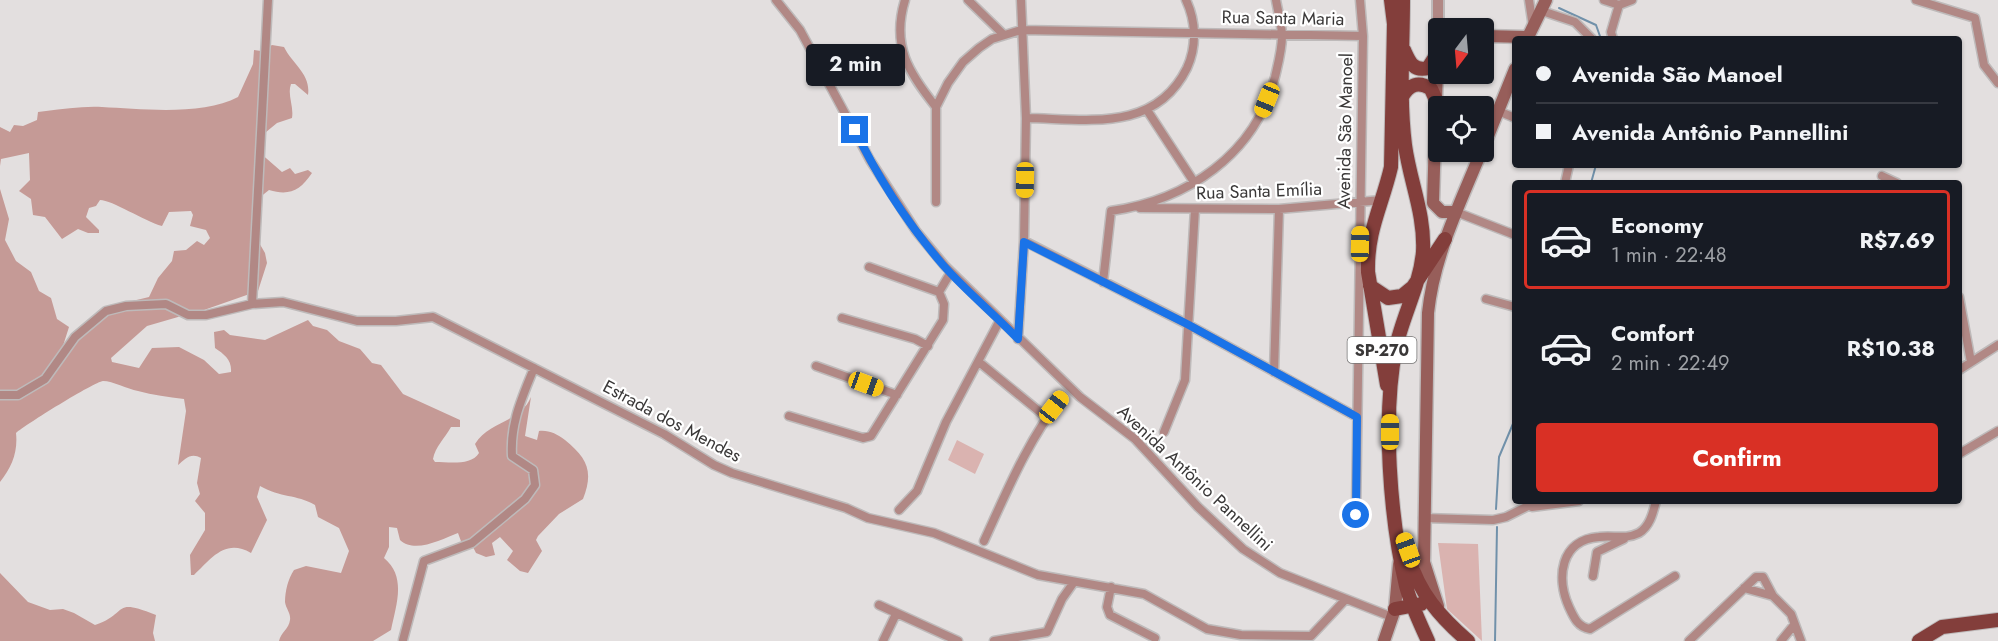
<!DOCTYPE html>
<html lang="en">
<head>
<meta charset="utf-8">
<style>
	body { margin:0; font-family:Jost,sans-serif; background:#242831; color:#f1f3f6; height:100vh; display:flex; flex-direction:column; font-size:22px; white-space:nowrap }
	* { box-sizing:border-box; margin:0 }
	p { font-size:20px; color:#9ea1a6 }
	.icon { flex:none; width:33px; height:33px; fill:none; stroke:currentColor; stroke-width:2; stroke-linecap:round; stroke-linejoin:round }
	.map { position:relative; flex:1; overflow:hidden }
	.sheet { position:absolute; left:1512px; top:180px; width:450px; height:324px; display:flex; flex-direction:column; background:#171b24; border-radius:6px; box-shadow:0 2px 4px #0004 }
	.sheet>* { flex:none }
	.top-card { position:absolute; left:1512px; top:36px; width:450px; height:132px; border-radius:6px; box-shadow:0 2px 4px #0004; display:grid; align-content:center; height:132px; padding:0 24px; background:#171b24 }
	.needle { width:39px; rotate:196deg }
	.fabs { position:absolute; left:1428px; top:18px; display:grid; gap:12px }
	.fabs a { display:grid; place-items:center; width:66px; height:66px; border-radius:6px; background:#171b24; box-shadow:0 2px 4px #0004; font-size:30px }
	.end { position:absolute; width:27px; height:27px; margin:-14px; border:8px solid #1a73e8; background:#fff; box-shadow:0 0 0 3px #fff }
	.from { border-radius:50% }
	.bubble { position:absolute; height:42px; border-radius:6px; background:#171b24; box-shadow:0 2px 4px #0004; font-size:20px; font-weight:700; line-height:42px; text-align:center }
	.car { position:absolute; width:18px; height:36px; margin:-18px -9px; border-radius:8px; box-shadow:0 0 4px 2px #0007; background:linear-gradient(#f5c518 24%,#345 0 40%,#f5c518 0 76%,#345 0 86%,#f5c518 0) }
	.top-card b { display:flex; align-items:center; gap:21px; height:57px; font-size:22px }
	.top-card b+b { border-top:2px solid #363941 }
	.top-card i { width:15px; height:15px; background:#f1f3f6 }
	ul { padding:10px 0 0; list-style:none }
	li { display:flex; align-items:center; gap:18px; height:99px; margin:0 12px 9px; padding:0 12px; border:3px solid transparent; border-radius:6px }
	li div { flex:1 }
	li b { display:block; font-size:22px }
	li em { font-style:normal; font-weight:700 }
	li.selected { border-color:#d93025 }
	li>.icon { width:54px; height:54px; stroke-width:1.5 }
	.button { display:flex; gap:12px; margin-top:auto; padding:12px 24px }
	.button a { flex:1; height:69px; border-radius:6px; background:#d93025; color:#fff; font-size:24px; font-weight:700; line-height:69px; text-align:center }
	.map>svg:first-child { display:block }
</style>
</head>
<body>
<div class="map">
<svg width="1998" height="641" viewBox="0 0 1998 641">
	<rect width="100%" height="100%" fill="#e3dfdf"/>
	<path fill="#dab3b0" d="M957,440L984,454L975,474L948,460Z
		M1438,543L1478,544L1482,641L1447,609Z"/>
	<path fill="#c59a96" d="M272,45L284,47C293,65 311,74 308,95L295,84H291C287,95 294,106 292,118L277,123L260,137L259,152L282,172L290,168L295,174L308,170L312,173C300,191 289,196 269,190L259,198L254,234L265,253L267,263L258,291L204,310L186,311L178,317L147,326L111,358L112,362L139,368L152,348L179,347L204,360L219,374L231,372C232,360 224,354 215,348L214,332L224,330L230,335L265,340L308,320L313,326L327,330L339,341L360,349L372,363L381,365L403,394L460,420V427H451C445,438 435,447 433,459L435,462C449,462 471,466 479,453L475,444C489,421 520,423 531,397L525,436L537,440L539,431C549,430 557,434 565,440C587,458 594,471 583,499L559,514L538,536L536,540L542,551L528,573L520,571L507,560L513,551L500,537L492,543L495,555L486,557L476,553L472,545L462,544L458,533C442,539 415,554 400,540L397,528L389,527V547L384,558C407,577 396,605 391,630L373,641H279C281,632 289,629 290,620C291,613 286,609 285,602C285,591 288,579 294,570L306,566L341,573L349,551L339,528L318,517L315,505C296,494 281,498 260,486L257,497L267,520L251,553C225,538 211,559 194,575H191L190,555L205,530V513L195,501L200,494L197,483L201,458C191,452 185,459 178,465L186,411L184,399C168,397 153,395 138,391C127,389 113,381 103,381C94,382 25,425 16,433C18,452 12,467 0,482V189L9,219L5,240L16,261L31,272L39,291L51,298L57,319L69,327L62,349C94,317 103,307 149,297L158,278L172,261L174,251L186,250L197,241L204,245L210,238L206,230L190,226L193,215L191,211L169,212L162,226C144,221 112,200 100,200L96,206L89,208L86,217L99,230V233H88L78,229L62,239L45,217L33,215L31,199L19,191L30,180L29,153L1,159L0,166V127L10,132L14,125L23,126L37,120L38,112L46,111C64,109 83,106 102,107C141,109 203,116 238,97L253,64L254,50L261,51Z
		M0,573L28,602L50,610L63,609L74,613L95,625C130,613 111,597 156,615L153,633L155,641H0Z"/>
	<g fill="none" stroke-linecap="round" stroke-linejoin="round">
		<path stroke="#7191aa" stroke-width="2" d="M1559,8L1596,25L1601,39
			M1591,183L1596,165
			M1496,509L1499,457L1515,419
			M1495,641L1497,527"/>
		<g stroke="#bebaba" stroke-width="11">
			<path id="minor" d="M776,0L800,30L870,160L916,231L945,266L1080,397L1135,439L1198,507L1243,549L1280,573L1392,617
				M905,0C891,46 909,73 936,107
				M968,0L1004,35
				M1529,0L1533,27
				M1604,0L1619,5L1632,0
				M1916,0L1975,18L1984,65L1998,83
				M1542,11L1575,22L1592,39
				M1613,39L1611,32L1619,5
				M1147,110L1194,182
				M1498,111L1515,118
				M1026,118C1087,119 1155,133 1187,68C1197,46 1196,21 1186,0
				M1882,176L1897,183
				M1565,183L1569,165
				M936,202V107L948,83L963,62L979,48L992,39L1021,30L1363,36
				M1140,208L1279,209L1382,200
				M1456,212L1515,235
				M1024,241L1187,324L1357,417
				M869,267L939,292L951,272
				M1103,282L1111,211C1187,200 1255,155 1275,77C1278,64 1282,50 1282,36C1282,25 1278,12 1276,0
				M1959,297L1971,362
				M1486,299L1515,307
				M252,304L268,0
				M842,318L915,339L928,346
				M1018,339L1024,241L1026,118L1021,0
				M979,362L1046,417
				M816,366L897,395
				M1959,370L1998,345
				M1274,372L1279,209
				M0,395H18L45,379L75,337L106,311L126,306L166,304L188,315H206L252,304L283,302L357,321H396L433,317L664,434L714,465L732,473L846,508L868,518L934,533L1038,575L1144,594L1207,629L1241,635L1311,636L1345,600
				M789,416L863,438L871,436L943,320L944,304L939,292
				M1164,432L1185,380L1195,209
				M1959,454L1998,431
				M1656,501C1653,513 1650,526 1639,533C1625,540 1614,535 1599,537C1560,540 1556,578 1569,607C1574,618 1578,627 1590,629L1675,576
				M1532,507L1579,501
				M899,510L917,491L946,422L1000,320
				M1356,515L1363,36L1360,0
				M1423,518L1493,520L1506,517L1538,501
				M984,541C1007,491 1028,440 1062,397
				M1593,576L1597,552L1624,539
				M1111,587L1107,607L1110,615L1155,638
				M1773,596L1791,614L1801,641
				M879,605L958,641
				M403,640L424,561L472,543L525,499L535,485L533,470L512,456C510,423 522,398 534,368
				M883,641L896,614
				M994,641L1047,632L1062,599L1074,582
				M1689,641L1756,577H1763L1773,596L1744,588
				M1781,641L1794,625"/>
		</g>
		<g stroke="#bebaba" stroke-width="14">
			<path id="tertiary" d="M1438,35V0"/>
		</g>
		<g stroke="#bebaba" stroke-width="15">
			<path id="secondary" d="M1438,35L1433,203L1442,212H1456
				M1484,36L1528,37
				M1527,39L1546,0
				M1484,146L1515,69
				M1438,606L1424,562L1428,313C1434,255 1460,204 1481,152
				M1384,641L1395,609L1399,564"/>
		</g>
		<g stroke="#bebaba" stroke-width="16">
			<path id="primary" d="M1403,0C1403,48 1399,97 1405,145C1410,182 1425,214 1423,252C1420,285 1403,315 1396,347C1382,416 1390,518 1406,586C1411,605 1420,623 1428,641
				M1404,50C1409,61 1413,72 1428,68L1437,54
				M1402,97C1409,84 1419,81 1431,89L1436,100
				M1370,286L1388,298L1402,296L1413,287L1445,239
				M1387,385L1368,272C1367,230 1382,206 1391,167L1394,24L1391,0
				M1409,557C1418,592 1441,618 1468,641
				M1395,609L1421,604
				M1919,641L1942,627L1998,620"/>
		</g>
		<use href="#minor" stroke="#b18885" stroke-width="8"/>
		<use href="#tertiary" stroke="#b18885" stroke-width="10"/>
		<use href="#secondary" stroke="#975e5a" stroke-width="12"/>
		<use href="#primary" stroke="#833e3b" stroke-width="14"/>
	</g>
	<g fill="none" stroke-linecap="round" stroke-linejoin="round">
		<path stroke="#1a73e8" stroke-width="8" d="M855,130C878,178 908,224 943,265C966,291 994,314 1018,339L1024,242L1187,324L1357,417L1356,515"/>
	</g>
	<g text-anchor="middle" stroke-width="4.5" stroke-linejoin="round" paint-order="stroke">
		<rect fill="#fff" stroke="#757474" stroke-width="1.5" x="1347.5" y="337" width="69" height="26" rx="4.5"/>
		<g font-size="16" font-weight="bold" fill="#3a3838">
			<text x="1382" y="356">SP-270</text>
		</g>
		<g font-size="18" fill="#3a3838" stroke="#fff">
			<text transform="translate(1283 18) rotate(1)" y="6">Rua Santa Maria</text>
			<text transform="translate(1345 131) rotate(-89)" y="6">Avenida São Manoel</text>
			<text transform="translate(1259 191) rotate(-2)" y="6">Rua Santa Emília</text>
			<text transform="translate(672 421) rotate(28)" y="6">Estrada dos Mendes</text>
			<text transform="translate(1195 478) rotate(43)" y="6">Avenida Antônio Pannellini</text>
		</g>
	</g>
</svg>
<div class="fabs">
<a><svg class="needle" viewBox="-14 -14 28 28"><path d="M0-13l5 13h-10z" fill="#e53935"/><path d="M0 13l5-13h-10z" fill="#9ea1a6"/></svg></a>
<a><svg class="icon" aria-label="locate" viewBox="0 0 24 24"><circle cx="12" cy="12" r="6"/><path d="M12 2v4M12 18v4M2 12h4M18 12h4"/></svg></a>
</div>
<i class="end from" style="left:1356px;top:515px"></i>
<i class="end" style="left:855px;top:130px"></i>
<div class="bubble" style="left:806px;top:44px;width:99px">2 min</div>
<i class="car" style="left:1267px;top:100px;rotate:202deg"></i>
<i class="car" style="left:1025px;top:180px;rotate:181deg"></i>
<i class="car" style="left:1360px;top:244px;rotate:1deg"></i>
<i class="car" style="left:866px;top:384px;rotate:110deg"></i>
<i class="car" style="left:1054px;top:407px;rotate:38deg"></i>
<i class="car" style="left:1390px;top:432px;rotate:0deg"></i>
<i class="car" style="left:1408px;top:550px;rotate:340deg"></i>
<div class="top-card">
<b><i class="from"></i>Avenida São Manoel</b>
<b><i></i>Avenida Antônio Pannellini</b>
</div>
<section class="sheet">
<ul>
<li class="selected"><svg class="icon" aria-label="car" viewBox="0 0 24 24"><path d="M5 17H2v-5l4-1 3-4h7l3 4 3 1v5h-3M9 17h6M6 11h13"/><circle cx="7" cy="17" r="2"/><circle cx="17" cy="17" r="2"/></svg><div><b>Economy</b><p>1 min · 22:48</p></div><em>R$7.69</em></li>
<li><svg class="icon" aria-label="car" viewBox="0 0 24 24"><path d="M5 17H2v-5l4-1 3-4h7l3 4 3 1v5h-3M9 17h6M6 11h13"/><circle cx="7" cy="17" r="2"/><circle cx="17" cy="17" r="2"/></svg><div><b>Comfort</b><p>2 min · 22:49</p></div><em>R$10.38</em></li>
</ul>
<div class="button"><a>Confirm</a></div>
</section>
</div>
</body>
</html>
